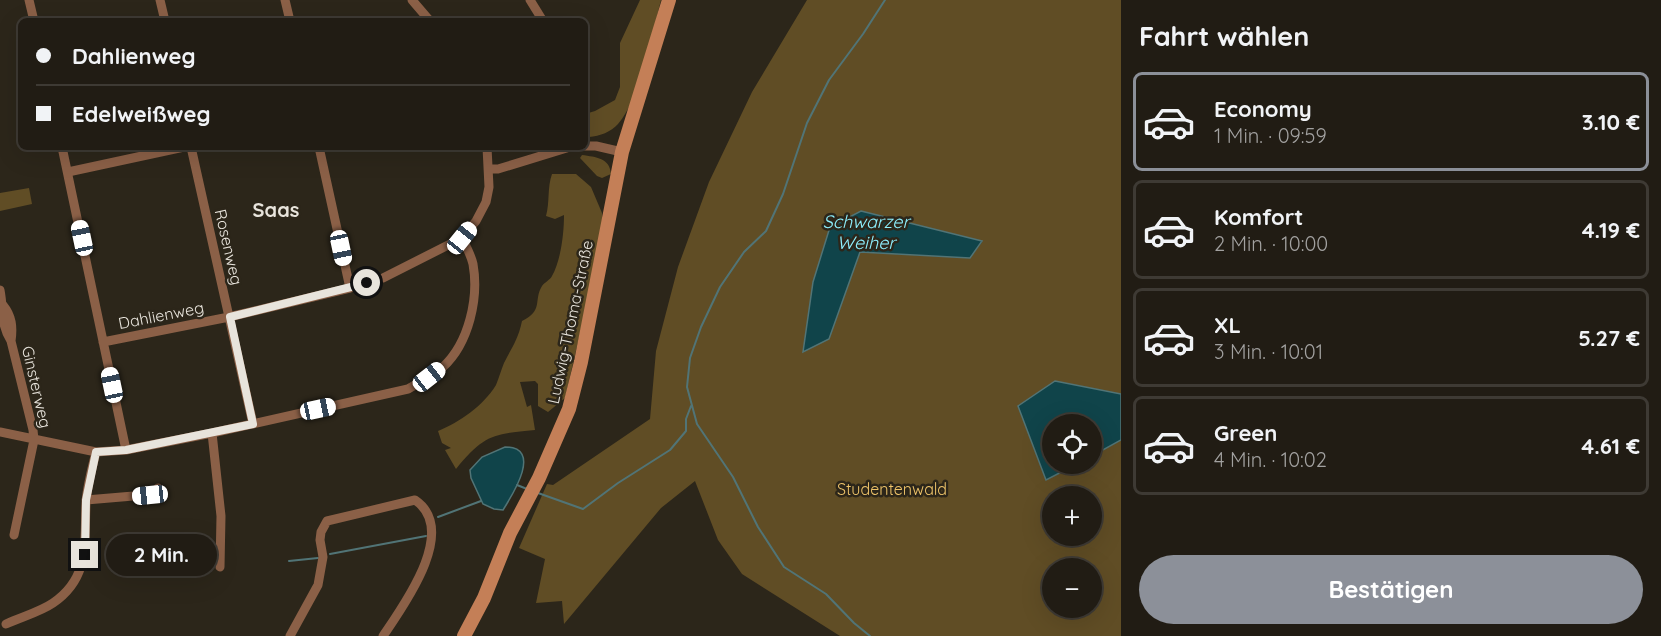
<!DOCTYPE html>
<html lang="de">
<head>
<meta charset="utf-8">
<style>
	body { margin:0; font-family:Quicksand,sans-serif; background:#2d2922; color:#f1f3f6; height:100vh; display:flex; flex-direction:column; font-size:22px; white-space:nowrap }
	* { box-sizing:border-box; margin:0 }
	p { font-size:20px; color:#a2a1a0 }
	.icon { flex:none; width:33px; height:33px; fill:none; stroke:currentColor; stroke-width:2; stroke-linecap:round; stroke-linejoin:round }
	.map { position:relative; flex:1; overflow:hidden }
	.drawer { display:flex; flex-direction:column; background:#211c14; width:540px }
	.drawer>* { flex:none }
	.top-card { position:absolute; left:18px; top:18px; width:570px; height:132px; border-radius:9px; box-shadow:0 6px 24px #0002,0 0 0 2px #3e3a34; display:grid; align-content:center; height:132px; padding:0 18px; background:#211c14 }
	.tools { position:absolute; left:1042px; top:414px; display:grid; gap:12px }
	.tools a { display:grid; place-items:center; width:60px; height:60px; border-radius:50%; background:#211c14; box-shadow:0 6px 24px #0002,0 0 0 2px #3e3a34; font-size:30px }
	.end { position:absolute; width:27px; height:27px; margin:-14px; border:8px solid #e8e4dc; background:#111; box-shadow:0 0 0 3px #111 }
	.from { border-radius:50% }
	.bubble { position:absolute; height:42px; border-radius:21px; background:#211c14; box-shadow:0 6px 24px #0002,0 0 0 2px #3e3a34; font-size:20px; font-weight:700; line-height:42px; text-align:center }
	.car { position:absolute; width:18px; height:36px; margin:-18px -9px; border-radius:8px; box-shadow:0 0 4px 2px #0007; background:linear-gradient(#fff 24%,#345 0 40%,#fff 0 76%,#345 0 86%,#fff 0) }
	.top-card b { display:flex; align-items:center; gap:21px; height:57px; font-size:22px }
	.top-card b+b { border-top:2px solid #3e3a34 }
	.top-card i { width:15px; height:15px; background:#f1f3f6 }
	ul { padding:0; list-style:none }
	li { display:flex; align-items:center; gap:18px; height:99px; margin:0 12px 9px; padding:0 6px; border:3px solid #3e3a34; border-radius:9px }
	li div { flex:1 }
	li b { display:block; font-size:22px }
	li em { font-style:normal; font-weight:700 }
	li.on { border-color:#8c9099 }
	li>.icon { width:54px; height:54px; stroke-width:1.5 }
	h2 { padding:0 18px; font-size:27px; line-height:72px }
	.primary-button { display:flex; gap:12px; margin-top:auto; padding:12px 18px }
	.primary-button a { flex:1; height:69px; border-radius:36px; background:#8c9099; color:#fff; font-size:24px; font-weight:700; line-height:69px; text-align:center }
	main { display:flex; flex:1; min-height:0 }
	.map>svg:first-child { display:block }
</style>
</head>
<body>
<main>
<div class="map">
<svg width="1121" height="636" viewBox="0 0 1121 636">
	<rect width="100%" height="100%" fill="#2c261a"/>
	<path fill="#604d25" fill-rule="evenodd" d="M640,0H661C652,34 641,98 618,124C611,132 600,136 589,137L585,134V114L595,111L615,100L620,87V43Z
		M807,0H1121V394L1055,381L1046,480L1077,464H1092V456L1121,440V636H840L742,574L718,540L695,481L661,508L564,624L562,601L536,603L545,559L519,548L547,484L553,485L650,419L656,351L678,267L709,182L752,92ZM861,211L982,241V242L970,258L860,252ZM1053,496H1092V536H1053ZM1053,568H1092V608H1053Z
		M582,155C596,157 610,158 611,174L602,178L597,176L580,158Z
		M552,174H576L591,187L602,213L603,225L595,268L565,398L548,412L538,406V384L535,381L520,382L527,407L531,405L535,430C492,434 484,435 456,469L445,450L451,448L442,443L438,431C460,422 483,406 496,385C499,378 501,370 504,363C512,347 518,340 522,321C544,310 533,301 542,286C545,282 550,280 552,276C561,260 564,233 564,215L555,219L546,216C550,202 547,188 552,174Z
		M29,188L32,204L0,211V193Z"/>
	<path fill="#10444a" stroke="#517476" stroke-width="1.5" d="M861,211L982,241L970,258L860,252L829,339L803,352L813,282L830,227Z
		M1055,381L1121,394V440L1092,456V424H1053V464H1077L1046,480L1018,406Z
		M505,447C543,447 513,494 503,510L494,509L483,504L471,478L470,470L482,457Z"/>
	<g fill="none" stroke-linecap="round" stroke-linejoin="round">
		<path stroke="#517476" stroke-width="2" d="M517,485L527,489
			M538,493L583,509L618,483L670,450L686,431V419L691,406
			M438,517L481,501
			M330,554L426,536
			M289,561L318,558
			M870,636L854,623L826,594L784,567L758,527L733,477L697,424L687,387L690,358L701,327L720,287L744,252L766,231L783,194L807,123L829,80L863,34L885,0"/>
		<path stroke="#8b6047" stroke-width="9" d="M29,0L34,21
			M160,0L165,21
			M285,0L290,21
			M412,0L430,21
			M530,0L543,21
			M585,146H596L622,152
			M62,147L126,450
			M191,147L253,424
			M319,147L350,288
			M489,169H498L570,147
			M68,172L184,147
			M0,290C4,311 0,323 11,341L33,430L34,440L14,535
			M3,305C12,316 13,327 11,341
			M103,342L229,317L350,288L383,278L462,238L476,221L486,202L489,187L487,147
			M0,432L96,452L126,450L212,433L408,389C420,382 432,376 443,367C469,343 479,298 473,264C471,255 466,246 462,238
			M212,433L221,516L220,567
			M86,500L157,494L158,488
			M6,624C21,617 40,612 53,603C91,577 84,542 86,503C87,486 92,469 96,452
			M290,636L318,585L323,557L320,540L321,532L327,521L415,500C459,530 404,605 383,636"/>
		<path stroke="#c47f57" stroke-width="14" d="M464,636L484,598L510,533L539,478L569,409L581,362L622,152L669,0"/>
	</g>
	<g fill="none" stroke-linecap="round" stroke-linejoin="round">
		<path stroke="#e8e4dc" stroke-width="8" d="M85,555L86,500L96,452L126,450L253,424L230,317L367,283"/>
	</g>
	<g text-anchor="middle" stroke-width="5" stroke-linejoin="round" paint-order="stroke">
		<g font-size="16" fill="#e8e4dc" stroke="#2c261a">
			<text transform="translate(229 247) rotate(77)" y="6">Rosenweg</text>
			<text transform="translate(161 315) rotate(-11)" y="6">Dahlienweg</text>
			<text transform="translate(570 322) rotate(-78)" y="6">Ludwig-Thoma-Straße</text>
			<text transform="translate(37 387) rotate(77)" y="6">Ginsterweg</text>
		</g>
		<g font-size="16" fill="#efc46a" stroke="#2c261a">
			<text x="892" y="495">Studentenwald</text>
		</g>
		<g font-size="18" font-style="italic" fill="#8ef1ff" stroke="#2c261a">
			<text x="866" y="228">Schwarzer<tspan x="866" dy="21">Weiher</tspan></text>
		</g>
		<g font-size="20" font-weight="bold" fill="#e8e4dc" stroke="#2c261a">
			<text x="276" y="217">Saas</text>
		</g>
	</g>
</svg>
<div class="tools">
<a><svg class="icon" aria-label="locate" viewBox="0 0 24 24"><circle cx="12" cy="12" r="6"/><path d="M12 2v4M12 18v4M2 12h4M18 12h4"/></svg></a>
<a>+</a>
<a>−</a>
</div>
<i class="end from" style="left:367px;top:283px"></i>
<i class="end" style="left:85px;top:555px"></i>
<div class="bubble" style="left:106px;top:534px;width:111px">2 Min.</div>
<i class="car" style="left:82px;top:238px;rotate:348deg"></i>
<i class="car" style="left:462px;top:238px;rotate:39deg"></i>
<i class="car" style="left:341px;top:248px;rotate:168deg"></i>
<i class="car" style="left:429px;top:377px;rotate:52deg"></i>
<i class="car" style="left:112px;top:385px;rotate:348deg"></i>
<i class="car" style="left:318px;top:409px;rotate:78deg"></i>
<i class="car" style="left:150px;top:495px;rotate:264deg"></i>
<div class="top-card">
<b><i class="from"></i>Dahlienweg</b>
<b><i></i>Edelweißweg</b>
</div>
</div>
<section class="drawer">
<h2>Fahrt wählen</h2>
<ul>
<li class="on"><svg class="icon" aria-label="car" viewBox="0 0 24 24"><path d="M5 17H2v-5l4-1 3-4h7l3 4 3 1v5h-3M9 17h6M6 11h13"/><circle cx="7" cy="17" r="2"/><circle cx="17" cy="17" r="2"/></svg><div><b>Economy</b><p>1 Min. · 09:59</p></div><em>3.10 €</em></li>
<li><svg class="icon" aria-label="car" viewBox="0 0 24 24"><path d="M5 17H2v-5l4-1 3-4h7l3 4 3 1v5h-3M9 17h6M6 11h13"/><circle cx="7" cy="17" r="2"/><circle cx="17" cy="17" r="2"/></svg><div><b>Komfort</b><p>2 Min. · 10:00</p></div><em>4.19 €</em></li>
<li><svg class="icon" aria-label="car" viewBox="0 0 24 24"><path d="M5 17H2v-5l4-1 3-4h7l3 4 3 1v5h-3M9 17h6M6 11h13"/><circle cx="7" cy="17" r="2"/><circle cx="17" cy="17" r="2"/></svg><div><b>XL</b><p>3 Min. · 10:01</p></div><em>5.27 €</em></li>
<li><svg class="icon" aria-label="car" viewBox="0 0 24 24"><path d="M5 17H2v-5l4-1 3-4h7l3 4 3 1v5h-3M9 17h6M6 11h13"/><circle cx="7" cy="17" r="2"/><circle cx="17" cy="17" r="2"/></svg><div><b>Green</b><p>4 Min. · 10:02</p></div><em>4.61 €</em></li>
</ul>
<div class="primary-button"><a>Bestätigen</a></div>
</section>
</main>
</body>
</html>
